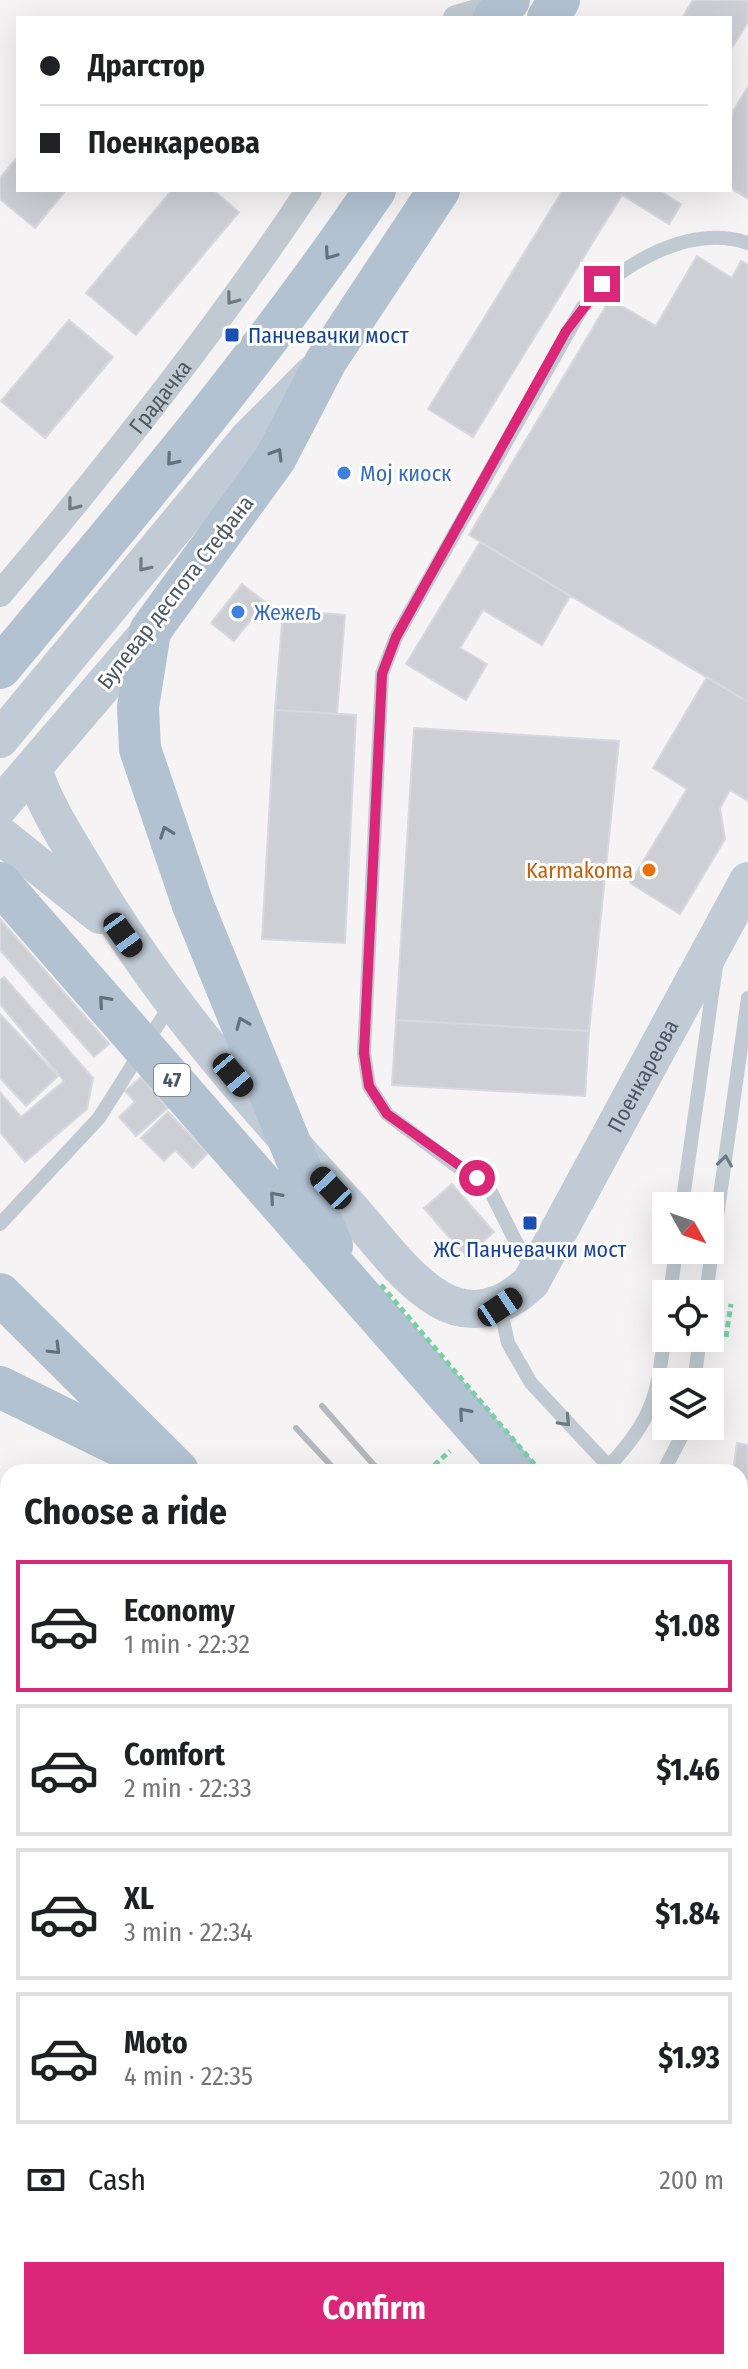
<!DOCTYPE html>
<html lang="en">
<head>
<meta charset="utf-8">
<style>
	body { margin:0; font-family:"Fira Sans Condensed",sans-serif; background:#f6f6f6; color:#202124; height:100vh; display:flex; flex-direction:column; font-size:30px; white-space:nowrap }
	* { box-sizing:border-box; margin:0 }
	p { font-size:26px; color:#757577 }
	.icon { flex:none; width:44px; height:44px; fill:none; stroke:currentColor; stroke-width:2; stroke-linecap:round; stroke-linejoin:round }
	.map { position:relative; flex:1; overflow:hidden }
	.sheet { position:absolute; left:0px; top:1464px; width:748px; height:906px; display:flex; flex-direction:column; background:#fff; border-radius:24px 24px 0 0; box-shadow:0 8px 32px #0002 }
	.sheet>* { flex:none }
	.banner { position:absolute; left:16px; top:16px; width:716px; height:176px; border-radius:0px; box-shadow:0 8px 32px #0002; display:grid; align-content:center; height:176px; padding:0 24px; background:#fff }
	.needle { width:52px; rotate:130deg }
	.tools { position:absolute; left:652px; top:1192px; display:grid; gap:16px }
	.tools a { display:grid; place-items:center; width:72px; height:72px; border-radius:0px; background:#fff; box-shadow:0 8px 32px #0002; font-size:40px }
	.end { position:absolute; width:36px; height:36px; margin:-18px; border:10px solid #db2777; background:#fff; box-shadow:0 0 0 4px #fff }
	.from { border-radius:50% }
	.car { position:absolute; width:24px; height:48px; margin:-24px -12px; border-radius:10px; box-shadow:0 0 6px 2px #0007; background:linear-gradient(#222 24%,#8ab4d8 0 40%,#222 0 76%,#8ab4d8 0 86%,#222 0) }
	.banner b { display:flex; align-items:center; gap:28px; height:76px; font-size:30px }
	.banner b+b { border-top:2px solid #e0e0e0 }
	.banner i { width:20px; height:20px; background:#202124 }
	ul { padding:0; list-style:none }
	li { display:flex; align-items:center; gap:24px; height:132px; margin:0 16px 12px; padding:0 8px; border:4px solid #e0e0e0; border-radius:0px }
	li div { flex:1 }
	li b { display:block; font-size:30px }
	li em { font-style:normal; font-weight:700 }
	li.on { border-color:#db2777 }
	li>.icon { width:72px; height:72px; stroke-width:1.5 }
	h2 { padding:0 24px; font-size:36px; line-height:96px }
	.pay { display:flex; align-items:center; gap:20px; height:88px; padding:0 24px; font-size:30px }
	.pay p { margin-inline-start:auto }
	.cta { display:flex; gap:16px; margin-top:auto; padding:16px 24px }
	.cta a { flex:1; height:92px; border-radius:0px; background:#db2777; color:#fff; font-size:32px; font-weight:700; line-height:92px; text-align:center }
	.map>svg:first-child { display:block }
</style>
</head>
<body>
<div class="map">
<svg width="748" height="2369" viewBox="0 0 748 2369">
	<rect width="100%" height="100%" fill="#f5f3f3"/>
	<path fill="#cdcfd5" stroke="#d7d9de" stroke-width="2" d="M693,0H748V22L730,51V18H682Z
		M748,87V197L747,198L730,188V116Z
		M18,156V190H66L35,228L0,199V178Z
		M172,190H213L239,212L136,335L86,293Z
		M563,190H658L681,204L669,224L622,195L473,437L428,409Z
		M697,256L732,278L741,261L748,265V702L469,535L610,299L656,326Z
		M69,320L113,357L45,438L1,401Z
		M336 473a8 8 0 1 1 16 0a8 8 0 1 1-16 0Z
		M480,542L570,596L542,645L483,610L460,648L487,664L466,700L406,664Z
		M242,584L265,602L234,641L211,623Z
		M283,610L345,615L337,714L275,710Z
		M707,677L748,702V801L730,790L720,808L725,839L680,914L630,883L687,789L653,768Z
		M275,710L356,715L345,943L262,939Z
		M414,728L619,741L589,1031L396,1020Z
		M0,919L109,1044L94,1057L0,950Z
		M4,977L93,1078L87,1109L25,1162L0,1132V1092L21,1117L64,1081L0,1004V980Z
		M0,1014L58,1076L26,1106L0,1078Z
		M396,1020L589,1031L585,1096L392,1085Z
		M141,1077L168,1108L136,1136L119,1117L135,1102L125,1091Z
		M168,1112L208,1153L193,1168L175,1150L164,1161L141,1138Z
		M452,1184L494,1232L466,1257L424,1208Z
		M737,1443L748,1445V1514L740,1513V1472H733Z
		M748,1561V1595L740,1584V1567Z
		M748,1779V1854L740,1845V1782L742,1784Z
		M740,1915L748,1924V1948L741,1954Z
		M8,2080V2125L0,2114V2086Z
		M0,2129L8,2139L0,2148Z"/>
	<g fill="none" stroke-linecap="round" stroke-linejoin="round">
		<path stroke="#7ad0a6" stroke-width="5" stroke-dasharray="6 4" stroke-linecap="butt" d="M726,1337L731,1304
			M712,1424L718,1391
			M427,1472L450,1451
			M363,2369L367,2362"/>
		<path stroke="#c1cad2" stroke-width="14" d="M682,1206L716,966
			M0,1224L99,1118L171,1004
			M536,1268L522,1254L491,1192L387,1114L369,1086L364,1053L382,674L396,637L582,308C619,265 689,223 748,243
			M670,1294L676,1250
			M706,1294L748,998
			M500,1307L508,1343L531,1383L614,1472
			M694,1382L700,1338
			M608,1467C657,1415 657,1393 666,1325
			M663,1472L687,1426
			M740,1619L748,1629
			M740,1689L748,1678"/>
		<g stroke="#c1cad2" stroke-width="26">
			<path d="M456,18L505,4"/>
			<path id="s1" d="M0,594C109,465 216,330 309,190"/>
			<path d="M0,2240L8,2234"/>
		</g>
		<g stroke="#c1cbd6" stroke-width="38">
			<path d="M0,739L248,439L313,374"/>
			<path id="s2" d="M33,769C45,806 66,838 86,871C157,994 250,1100 346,1204C374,1234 403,1278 439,1299C473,1319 505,1307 531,1282L748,881"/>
			<path d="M0,806L150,631"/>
			<path d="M0,835L100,915"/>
		</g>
		<path stroke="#b3c2d1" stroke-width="42" d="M494,18L509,0
			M548,18L559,0
			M0,668C130,512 261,358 375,190
			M193,905L140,749L138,707L150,631L275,459L326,361L439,190
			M344,1277L515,1472
			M0,1294L178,1471
			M740,1735L748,1744
			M740,2054L748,2063"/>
		<path stroke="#b5b8bd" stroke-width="6" d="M322,1406L380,1472
			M296,1428L337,1472
			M740,1861L748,1870
			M740,1904L748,1913"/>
		<path stroke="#7ad0a6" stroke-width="5" stroke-dasharray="6 4" stroke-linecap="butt" d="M381,1285L541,1472"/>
		<path stroke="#b3c2d1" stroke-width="42" d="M0,883L344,1277
			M193,905L332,1246
			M0,1387L173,1472"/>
	</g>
	<defs><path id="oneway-chevron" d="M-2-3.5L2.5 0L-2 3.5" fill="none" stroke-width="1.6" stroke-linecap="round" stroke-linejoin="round" transform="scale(2)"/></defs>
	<g stroke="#64717d">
		<use href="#oneway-chevron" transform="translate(330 254) rotate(125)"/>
		<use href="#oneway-chevron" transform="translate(277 454) rotate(-59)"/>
		<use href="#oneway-chevron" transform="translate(172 460) rotate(130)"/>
		<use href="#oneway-chevron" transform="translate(166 832) rotate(-110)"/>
		<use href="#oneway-chevron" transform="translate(104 1001) rotate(-131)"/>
		<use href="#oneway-chevron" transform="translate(242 1023) rotate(-112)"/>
		<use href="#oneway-chevron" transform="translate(275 1197) rotate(-131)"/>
		<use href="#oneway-chevron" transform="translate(55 1349) rotate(45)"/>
		<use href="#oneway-chevron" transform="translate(464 1413) rotate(-131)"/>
	</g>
	<g stroke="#6e7983">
		<use href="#oneway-chevron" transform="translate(232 299) rotate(127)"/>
		<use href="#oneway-chevron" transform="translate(73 505) rotate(128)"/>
		<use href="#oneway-chevron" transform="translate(725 1161) rotate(-82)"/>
		<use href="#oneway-chevron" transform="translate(565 1421) rotate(47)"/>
	</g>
	<use stroke="#6e7984" href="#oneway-chevron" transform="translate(144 566) rotate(129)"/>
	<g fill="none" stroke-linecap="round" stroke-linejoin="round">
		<path stroke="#db2777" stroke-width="10" d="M477,1178L387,1114L369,1086L364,1053L382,674L396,637L566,331L602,284"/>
	</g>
	<g fill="#1a4fb4" stroke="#fff" stroke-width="3">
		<rect x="224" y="327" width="16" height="16" rx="4"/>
		<rect x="522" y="1215" width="16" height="16" rx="4"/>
	</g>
	<g fill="#3f7fe0" stroke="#fff" stroke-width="3">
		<circle cx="344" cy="473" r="8"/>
		<circle cx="238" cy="612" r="8"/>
	</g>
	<circle fill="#e8710a" stroke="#fff" stroke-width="3" cx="649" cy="870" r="8"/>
	<g text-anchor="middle" stroke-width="6" stroke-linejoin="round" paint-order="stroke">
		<rect fill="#fff" stroke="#808990" stroke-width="2" x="154" y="1064" width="36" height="32" rx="6"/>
		<g font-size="20" font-weight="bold" fill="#4a5661">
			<text x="172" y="1087">47</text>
		</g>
		<g font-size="22" fill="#164399" stroke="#fff" text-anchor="start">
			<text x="248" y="343">Панчевачки мост</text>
			<text x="530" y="1257" text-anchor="middle">ЖС Панчевачки мост</text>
		</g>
		<g font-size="22" fill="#4a5661" stroke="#fff">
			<text dy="8" stroke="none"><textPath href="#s1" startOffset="254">Градачка</textPath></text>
			<text transform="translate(175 592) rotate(-52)" y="8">Булевар деспота Стефана</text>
			<text dy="8" stroke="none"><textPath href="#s2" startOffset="1008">Поенкареова</textPath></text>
		</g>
		<g font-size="22" fill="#366cbe" stroke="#fff" text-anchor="start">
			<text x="360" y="481">Мој киоск</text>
			<text x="254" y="620">Жежељ</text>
		</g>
		<g font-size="22" fill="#c56008" stroke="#fff" text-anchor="end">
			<text x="633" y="878">Karmakoma</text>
		</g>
	</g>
</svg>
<div class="tools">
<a><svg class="needle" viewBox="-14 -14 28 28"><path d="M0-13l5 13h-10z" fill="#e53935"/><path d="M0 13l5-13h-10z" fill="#757577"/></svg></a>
<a><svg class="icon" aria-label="locate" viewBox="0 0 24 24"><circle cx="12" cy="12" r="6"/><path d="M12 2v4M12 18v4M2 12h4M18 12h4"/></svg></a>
<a><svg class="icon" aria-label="layers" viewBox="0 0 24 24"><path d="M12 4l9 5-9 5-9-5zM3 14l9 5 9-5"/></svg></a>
</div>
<i class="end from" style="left:477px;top:1178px"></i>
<i class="end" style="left:602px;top:284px"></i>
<i class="car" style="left:123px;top:935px;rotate:144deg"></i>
<i class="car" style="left:233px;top:1075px;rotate:140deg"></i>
<i class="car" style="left:331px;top:1188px;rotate:317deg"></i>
<i class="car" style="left:500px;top:1307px;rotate:56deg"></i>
<div class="banner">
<b><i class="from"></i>Драгстор</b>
<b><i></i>Поенкареова</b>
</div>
<section class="sheet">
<h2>Choose a ride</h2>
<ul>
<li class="on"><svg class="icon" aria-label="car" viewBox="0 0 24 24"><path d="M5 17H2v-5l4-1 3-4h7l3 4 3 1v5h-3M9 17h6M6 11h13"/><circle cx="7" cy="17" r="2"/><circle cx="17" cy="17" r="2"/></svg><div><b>Economy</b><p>1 min · 22:32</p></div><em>$1.08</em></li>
<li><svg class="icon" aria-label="car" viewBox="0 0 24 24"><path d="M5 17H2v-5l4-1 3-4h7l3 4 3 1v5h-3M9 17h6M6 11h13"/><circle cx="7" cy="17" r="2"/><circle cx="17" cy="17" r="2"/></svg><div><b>Comfort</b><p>2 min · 22:33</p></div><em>$1.46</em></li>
<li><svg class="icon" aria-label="car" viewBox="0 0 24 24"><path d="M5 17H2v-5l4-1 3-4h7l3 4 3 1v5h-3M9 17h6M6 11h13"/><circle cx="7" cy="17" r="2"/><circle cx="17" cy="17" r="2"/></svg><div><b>XL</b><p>3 min · 22:34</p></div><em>$1.84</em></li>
<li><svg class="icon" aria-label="car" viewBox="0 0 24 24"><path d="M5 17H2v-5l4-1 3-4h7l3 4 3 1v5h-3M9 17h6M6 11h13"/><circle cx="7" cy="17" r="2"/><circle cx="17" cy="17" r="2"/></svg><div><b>Moto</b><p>4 min · 22:35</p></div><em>$1.93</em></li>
</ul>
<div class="pay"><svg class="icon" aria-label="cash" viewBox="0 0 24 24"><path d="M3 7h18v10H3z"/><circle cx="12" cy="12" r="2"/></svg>Cash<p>200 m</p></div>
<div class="cta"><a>Confirm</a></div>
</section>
</div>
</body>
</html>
